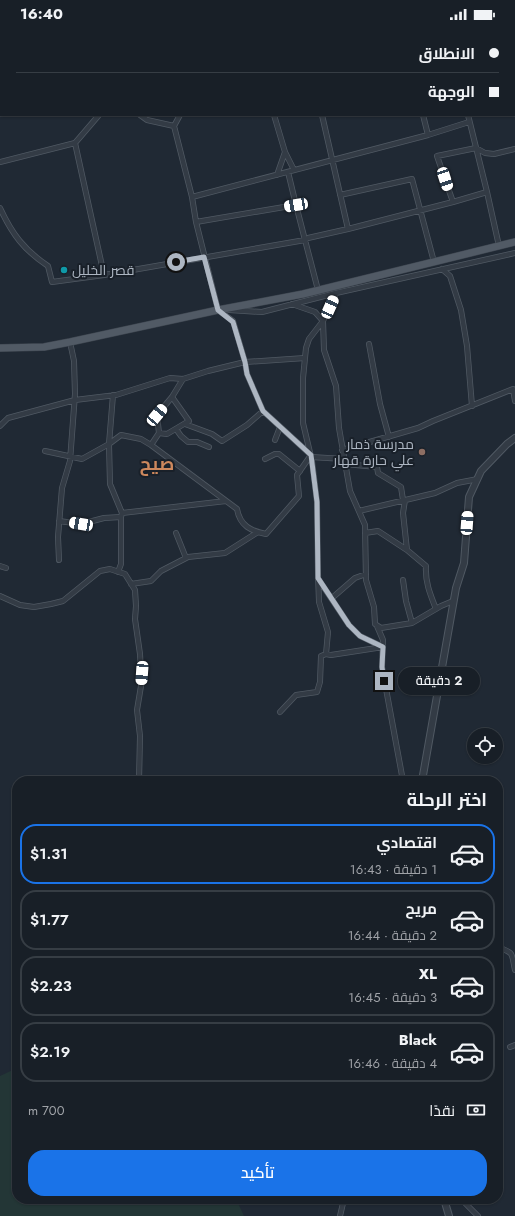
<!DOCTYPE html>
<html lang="ar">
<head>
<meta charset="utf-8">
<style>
	body { margin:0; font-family:Jost,Cairo,sans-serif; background:#252c33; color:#f1f3f6; direction:rtl; height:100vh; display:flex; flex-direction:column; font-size:15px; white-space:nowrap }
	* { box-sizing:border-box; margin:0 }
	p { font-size:13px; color:#9fa2a7 }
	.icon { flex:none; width:22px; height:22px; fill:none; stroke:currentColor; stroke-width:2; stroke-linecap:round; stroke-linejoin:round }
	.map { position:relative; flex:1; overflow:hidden; direction:ltr }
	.drawer { position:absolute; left:12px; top:748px; width:491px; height:428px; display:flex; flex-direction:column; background:#181f27; border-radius:16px; box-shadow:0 1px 3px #0004,0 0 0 1px #363d44; direction:rtl }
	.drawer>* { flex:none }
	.banner { position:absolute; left:0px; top:0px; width:515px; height:88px; box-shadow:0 1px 3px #0004,0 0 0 1px #363d44; direction:rtl; display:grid; align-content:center; height:88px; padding:0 16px; background:#181f27 }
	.fabs { position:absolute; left:467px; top:700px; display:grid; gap:8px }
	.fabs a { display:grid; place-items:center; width:36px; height:36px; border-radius:50%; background:#181f27; box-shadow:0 1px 3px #0004,0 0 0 1px #363d44; font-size:20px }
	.end { position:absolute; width:18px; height:18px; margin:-9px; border:5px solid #adb6c2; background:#111; box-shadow:0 0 0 2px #111 }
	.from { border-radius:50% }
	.bubble { position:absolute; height:28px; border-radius:14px; background:#181f27; box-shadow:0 1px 3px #0004,0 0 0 1px #363d44; font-size:13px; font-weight:600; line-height:28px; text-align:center; direction:rtl }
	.car { position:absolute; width:12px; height:24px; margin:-12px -6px; border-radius:5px; box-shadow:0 0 3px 1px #0007; background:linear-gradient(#fff 24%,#345 0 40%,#fff 0 76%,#345 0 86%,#fff 0) }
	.banner b { display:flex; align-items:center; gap:14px; height:38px; font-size:15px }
	.banner b+b { border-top:1px solid #363d44 }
	.banner i { width:10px; height:10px; background:#f1f3f6 }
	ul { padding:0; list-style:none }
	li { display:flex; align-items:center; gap:12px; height:60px; margin:0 8px 6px; padding:0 8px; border:2px solid #363d44; border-radius:16px }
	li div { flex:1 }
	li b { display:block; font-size:15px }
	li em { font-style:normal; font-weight:600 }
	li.on { border-color:#1a73e8 }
	li>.icon { width:36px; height:36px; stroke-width:1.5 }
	h2 { padding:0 16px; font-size:18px; line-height:48px }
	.pay { display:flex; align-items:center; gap:10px; height:44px; padding:0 16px; font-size:15px }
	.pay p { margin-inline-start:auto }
	.action { display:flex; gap:8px; margin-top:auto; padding:8px 16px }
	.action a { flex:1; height:46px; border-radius:16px; background:#1a73e8; color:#fff; font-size:16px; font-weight:600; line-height:46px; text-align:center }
	.status { display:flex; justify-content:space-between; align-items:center; height:28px; padding:0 20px; background:#181f27; direction:ltr }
	.status svg { height:11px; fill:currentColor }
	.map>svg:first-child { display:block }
</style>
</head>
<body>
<div class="status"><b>16:40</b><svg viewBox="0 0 49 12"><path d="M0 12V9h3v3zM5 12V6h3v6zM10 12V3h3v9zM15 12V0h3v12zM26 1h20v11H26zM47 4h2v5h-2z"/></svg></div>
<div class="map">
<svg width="515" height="1188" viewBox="0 0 515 1188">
	<rect width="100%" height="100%" fill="#202934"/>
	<path fill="#233636" d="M17,1040V1171H236L244,1188H0V1048Z"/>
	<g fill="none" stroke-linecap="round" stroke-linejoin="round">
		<g stroke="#505963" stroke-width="6">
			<path id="minor" d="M82,0L83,1
				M116,0L117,1
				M150,0L151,1
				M297,0V1
				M351,0L352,1
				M416,0V1
				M445,0V1
				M44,1L45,0
				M158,1L159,0
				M194,1L195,0
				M306,1L308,0
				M379,1L383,0
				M511,1L513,0
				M514,47H515
				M99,87L75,115L104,247
				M140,87L147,92L174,98
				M180,87L174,98L192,169L196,194L218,282L233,293L245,334L247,346L263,383L311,427L297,447L299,468L266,506C251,503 240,498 237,481L151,417L159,405L157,387L172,369L183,351
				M274,87L285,124L277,147
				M468,87L487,164L499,218
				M428,107L469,94
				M285,124L294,142
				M0,134L75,115
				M487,164L453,174L437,128L476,120L485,125L494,126L515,121
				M340,167L412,151L434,234
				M192,169L428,107L423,87
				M0,180C12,206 24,222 48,238L52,254L104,247L305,212L296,177
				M196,194L296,177L288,144
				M348,201L453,174
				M442,241L450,248L461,282L467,318L472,378
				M318,262L305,212L308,210L348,201L322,87
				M336,265L323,293L324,322L336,358L339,400L350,463L365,497L366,552L374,579L375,596L381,600L412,595
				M229,282L262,284L336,265L515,225
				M369,316L380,376L389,409
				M113,367L109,416L110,456L122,485
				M185,396L212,406L222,413L247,397L263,383
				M0,398L8,390L75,372L116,367L170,350L183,351L208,343L245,334L305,330
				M176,401L181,408L188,414H197L209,419
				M159,405L167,406L189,393L172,369
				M275,412L280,399
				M342,422L418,400L433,393L513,361L515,373
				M45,423L82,431L109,416L121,407L141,411L151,417
				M311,429L344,431
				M265,431L275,426H279L300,443
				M345,436L377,439L378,445L401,459L403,472
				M405,472L403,485L407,522L426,538C425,554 430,566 436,581
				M359,483L435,465L457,455L478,451
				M59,493L81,496L104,490L121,489
				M176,505L186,530
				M365,505L378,503L407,522
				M59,532L58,509L62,460L70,433L75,366L74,333L70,314
				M0,538L6,540
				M118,544L121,536V489L122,485L226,473
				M319,552L349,597L360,608L383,619
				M403,552L406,573L412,595L441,578L453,573
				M131,556L151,553L161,543L188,529L225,525L258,504
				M0,568L20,577L34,579L51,576L63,573L100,543L110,541L125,546L135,562L136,578L135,591L140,626L141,645V658L137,682L140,708L139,753
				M332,570L355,550L366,546
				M377,598L383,612L382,639L403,753
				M326,626L331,627L383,619
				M280,684L296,667L317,664L320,654L321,628L326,626L328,604L319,574L318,546L317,474L312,433L303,395V350L306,320L309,311L323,293L315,284L292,276
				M498,919C515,926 511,924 515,942
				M510,1019L515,1017
				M461,1171L478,1188
				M340,1188L344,1171"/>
		</g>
		<g stroke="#505963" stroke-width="8">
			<path id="tertiary" d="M498,0V1
				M0,37H1
				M514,56L515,59
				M422,753L456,560L464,535L469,469L481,443L507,416L515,410
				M444,1171L449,1188"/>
		</g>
		<g stroke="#3c444e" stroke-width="8">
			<path id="primary" d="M0,320L44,319L70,314L218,282L303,266L515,214"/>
		</g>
		<use href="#minor" stroke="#333b45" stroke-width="4.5"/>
		<use href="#tertiary" stroke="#333b45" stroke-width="6"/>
		<use href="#primary" stroke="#515a65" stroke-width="7"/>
	</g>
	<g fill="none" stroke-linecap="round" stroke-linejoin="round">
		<path stroke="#adb6c2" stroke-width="5" d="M176,234L204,229L218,282L233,294L245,334L247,346L263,383L311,427L317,474L318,550L349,597L360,608L383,619L382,639L384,653"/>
	</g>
	<circle fill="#0f9aa8" stroke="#192029" stroke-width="1.5" cx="64" cy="242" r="4"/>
	<circle fill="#8d6e63" stroke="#192029" stroke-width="1.5" cx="422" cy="424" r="4"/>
	<g text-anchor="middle" stroke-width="4" stroke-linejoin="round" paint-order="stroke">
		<g font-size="14" fill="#adb6c2" stroke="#192029" text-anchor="start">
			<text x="72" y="247">قصر الخليل</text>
			<text x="414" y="421" text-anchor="end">مدرسة ذمار<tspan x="414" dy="16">علي حارة قهار</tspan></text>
		</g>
		<g font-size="18" font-weight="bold" fill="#cd885d" stroke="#192029">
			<text x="157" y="442">صيح</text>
		</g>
	</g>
</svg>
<div class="fabs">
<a><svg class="icon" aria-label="locate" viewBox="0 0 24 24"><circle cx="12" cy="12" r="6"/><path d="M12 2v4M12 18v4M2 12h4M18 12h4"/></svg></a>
</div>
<i class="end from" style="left:176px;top:234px"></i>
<i class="end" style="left:384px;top:653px"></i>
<div class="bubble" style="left:398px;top:639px;width:82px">2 دقيقة</div>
<i class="car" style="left:445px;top:151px;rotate:162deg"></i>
<i class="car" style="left:296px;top:177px;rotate:260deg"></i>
<i class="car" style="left:330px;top:279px;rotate:24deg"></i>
<i class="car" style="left:157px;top:387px;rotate:40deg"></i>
<i class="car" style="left:467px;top:495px;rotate:4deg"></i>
<i class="car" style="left:81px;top:496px;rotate:280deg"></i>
<i class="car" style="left:142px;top:645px;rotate:184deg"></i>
<div class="banner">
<b><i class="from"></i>الانطلاق</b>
<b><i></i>الوجهة</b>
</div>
<section class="drawer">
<h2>اختر الرحلة</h2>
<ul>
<li class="on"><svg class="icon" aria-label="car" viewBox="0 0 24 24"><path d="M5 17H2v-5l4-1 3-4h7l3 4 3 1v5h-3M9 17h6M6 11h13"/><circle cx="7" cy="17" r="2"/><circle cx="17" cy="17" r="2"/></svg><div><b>اقتصادي</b><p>1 دقيقة · 16:43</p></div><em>$1.31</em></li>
<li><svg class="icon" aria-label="car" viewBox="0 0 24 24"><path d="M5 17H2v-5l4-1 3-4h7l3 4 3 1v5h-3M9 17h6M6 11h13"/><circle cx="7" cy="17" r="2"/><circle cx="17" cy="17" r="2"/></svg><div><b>مريح</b><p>2 دقيقة · 16:44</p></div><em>$1.77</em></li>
<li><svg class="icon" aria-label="car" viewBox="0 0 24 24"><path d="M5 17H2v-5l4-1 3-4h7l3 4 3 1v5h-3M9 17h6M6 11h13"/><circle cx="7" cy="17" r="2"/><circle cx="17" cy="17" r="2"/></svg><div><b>XL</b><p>3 دقيقة · 16:45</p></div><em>$2.23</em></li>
<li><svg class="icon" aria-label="car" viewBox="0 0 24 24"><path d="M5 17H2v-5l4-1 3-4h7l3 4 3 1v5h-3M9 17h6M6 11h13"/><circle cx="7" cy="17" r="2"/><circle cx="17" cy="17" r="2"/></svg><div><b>Black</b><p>4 دقيقة · 16:46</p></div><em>$2.19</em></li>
</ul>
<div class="pay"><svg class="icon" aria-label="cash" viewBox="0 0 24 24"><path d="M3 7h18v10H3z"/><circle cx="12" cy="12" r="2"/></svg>نقدًا<p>700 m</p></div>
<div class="action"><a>تأكيد</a></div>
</section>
</div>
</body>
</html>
